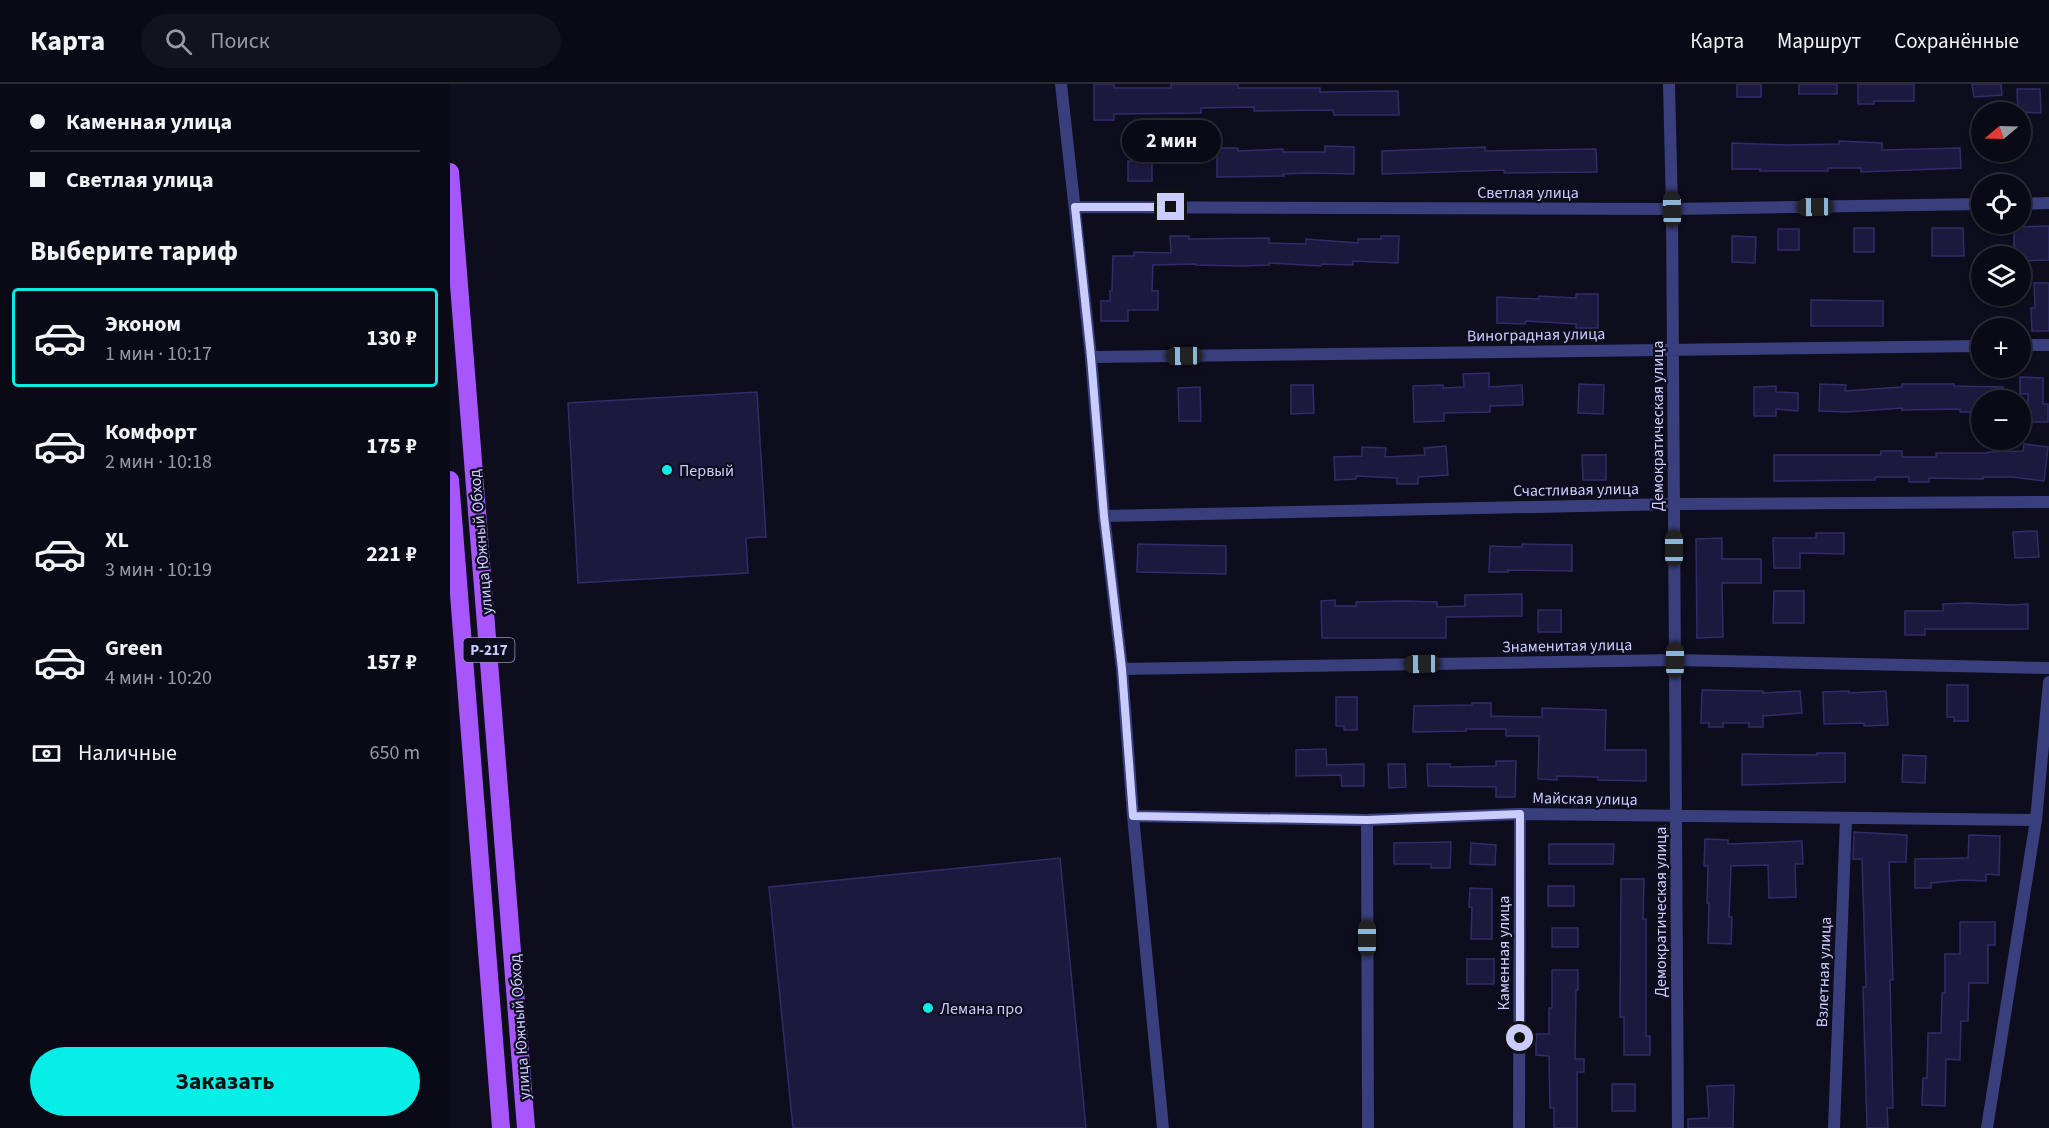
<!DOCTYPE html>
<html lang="ru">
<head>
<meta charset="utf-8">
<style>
	body { margin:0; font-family:"Source Sans 3",sans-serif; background:#13131f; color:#f1f3f6; height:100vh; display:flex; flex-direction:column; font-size:22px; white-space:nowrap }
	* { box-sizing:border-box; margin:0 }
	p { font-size:20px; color:#999aa1 }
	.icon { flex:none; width:33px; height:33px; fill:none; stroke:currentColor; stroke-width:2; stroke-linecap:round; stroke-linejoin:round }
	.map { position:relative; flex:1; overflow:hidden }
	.drawer { display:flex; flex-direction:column; background:#0a0a16; width:450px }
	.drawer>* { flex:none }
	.guide { display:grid; align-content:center; height:132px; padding:0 30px; background:#0a0a16 }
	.needle { width:39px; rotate:251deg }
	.fabs { position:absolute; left:1521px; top:18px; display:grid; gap:12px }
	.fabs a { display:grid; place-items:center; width:60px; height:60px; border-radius:50%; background:#0a0a16; box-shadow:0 2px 4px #0004,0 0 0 2px #2a2b35; font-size:30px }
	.end { position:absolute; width:27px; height:27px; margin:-14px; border:8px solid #cbccfe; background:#111; box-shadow:0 0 0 3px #111 }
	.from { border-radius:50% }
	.bubble { position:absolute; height:42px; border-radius:21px; background:#0a0a16; box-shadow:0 2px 4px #0004,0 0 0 2px #2a2b35; font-size:20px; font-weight:700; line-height:42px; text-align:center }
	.car { position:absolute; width:18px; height:36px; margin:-18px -9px; border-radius:8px; box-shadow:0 0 4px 2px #0007; background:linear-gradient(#222 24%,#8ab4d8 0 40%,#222 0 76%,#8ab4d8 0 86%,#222 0) }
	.guide b { display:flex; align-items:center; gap:21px; height:57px; font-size:22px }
	.guide b+b { border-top:2px solid #2a2b35 }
	.guide i { width:15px; height:15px; background:#f1f3f6 }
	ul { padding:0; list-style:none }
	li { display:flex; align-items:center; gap:18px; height:99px; margin:0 12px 9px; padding:0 18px; border:3px solid transparent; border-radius:6px }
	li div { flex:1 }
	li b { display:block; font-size:22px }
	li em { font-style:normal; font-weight:700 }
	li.current { border-color:#07eee6 }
	li>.icon { width:54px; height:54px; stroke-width:1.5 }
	h2 { padding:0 30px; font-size:27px; line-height:72px }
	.pay { display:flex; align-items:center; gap:15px; height:66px; padding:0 30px; font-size:22px }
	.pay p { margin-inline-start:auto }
	.cta { display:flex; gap:12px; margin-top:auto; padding:12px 30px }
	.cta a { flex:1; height:69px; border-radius:36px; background:#07eee6; color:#111; font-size:24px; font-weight:700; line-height:69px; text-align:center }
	header { display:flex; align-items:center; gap:36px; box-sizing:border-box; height:84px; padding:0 30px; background:#0a0a16; border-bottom:2px solid #2a2b35 }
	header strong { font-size:28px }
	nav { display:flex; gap:33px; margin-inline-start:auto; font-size:21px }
	.search { width:420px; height:54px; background:#13131f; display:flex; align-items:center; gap:15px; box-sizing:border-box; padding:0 21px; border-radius:33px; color:#999aa1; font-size:22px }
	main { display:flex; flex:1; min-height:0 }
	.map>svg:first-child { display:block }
</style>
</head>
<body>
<header>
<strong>Карта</strong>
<div class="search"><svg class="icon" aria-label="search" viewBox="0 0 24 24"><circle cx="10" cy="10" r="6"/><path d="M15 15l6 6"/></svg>Поиск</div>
<nav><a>Карта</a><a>Маршрут</a><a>Сохранённые</a></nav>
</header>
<main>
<section class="drawer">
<div class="guide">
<b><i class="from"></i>Каменная улица</b>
<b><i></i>Светлая улица</b>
</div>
<h2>Выберите тариф</h2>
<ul>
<li class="current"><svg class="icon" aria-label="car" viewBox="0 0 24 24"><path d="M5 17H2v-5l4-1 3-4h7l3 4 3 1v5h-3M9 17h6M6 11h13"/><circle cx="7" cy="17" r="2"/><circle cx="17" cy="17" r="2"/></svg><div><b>Эконом</b><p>1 мин · 10:17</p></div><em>130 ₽</em></li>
<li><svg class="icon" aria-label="car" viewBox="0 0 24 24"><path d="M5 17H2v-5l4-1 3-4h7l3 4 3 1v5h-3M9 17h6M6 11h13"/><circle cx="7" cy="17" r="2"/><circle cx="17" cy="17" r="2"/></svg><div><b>Комфорт</b><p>2 мин · 10:18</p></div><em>175 ₽</em></li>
<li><svg class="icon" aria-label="car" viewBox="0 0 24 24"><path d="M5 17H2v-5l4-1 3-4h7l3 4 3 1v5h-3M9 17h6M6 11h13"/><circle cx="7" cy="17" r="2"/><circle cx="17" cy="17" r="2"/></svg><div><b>XL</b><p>3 мин · 10:19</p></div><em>221 ₽</em></li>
<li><svg class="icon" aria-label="car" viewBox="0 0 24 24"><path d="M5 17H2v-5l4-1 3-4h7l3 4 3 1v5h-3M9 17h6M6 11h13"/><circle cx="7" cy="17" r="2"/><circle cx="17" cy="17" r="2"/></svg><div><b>Green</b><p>4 мин · 10:20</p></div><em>157 ₽</em></li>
</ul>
<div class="pay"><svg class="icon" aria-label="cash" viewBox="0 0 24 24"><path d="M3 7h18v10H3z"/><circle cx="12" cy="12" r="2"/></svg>Наличные<p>650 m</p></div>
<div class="cta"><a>Заказать</a></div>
</section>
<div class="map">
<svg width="1599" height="1044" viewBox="0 0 1599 1044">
	<rect width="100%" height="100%" fill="#0d0d1e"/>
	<path fill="#1c193f" stroke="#302c6a" stroke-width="1.5" d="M644,0H664V4H721V0H788V4H870V8L948,7L949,31H884L883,26L804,27V23L751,24V29L664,30V36H644Z
		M1287,0H1311V13H1287Z
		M1349,0H1387V10H1349Z
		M1408,0H1464V17H1424V20H1408Z
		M1522,0H1551L1552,11L1524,13Z
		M1567,5H1590L1591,29L1568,28Z
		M1389,57L1432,59V66L1510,64L1511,84L1411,88V84H1378V87H1310V85H1282V59L1338,61L1389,60Z
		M875,62L904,63V90L860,89L833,90L834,92L767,93V64H788V67L833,65V68H875Z
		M1035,63V67L1146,65L1147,88L1054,89V86L932,90V67Z
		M678,77H702V97H678Z
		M1599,142V176L1570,177V172H1564V143Z
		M1404,144H1424V168H1404Z
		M1482,144H1513L1514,172H1482Z
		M1328,145H1349V166H1328Z
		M720,152H739V155L819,154V159L856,160V155L908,159V155H931V152H949L948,179L903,177V181L872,180L871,182L819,179V181L790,182L746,181V180L703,181L702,207H708V226H678V237H651V217H660V207H662L663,172H684V168L721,169Z
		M1282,152L1306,153L1305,179L1282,178Z
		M1584,199H1599V247H1582L1581,224H1585Z
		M1126,210H1148V244H1126V240L1076,237L1075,240L1047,239V213L1089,215V212L1126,214Z
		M1361,216L1433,217V242H1361Z
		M1039,289V303L1072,301L1073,321L1040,322V328L994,329V337L964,338L963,302L993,301V304L1014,303L1013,290Z
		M1570,293L1593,294V320H1598V338H1578V310H1570Z
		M1129,300L1154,301L1153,330L1128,329Z
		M1370,300L1396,301L1395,307L1452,303V300H1504V302L1553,303V316H1531V328H1510V325L1452,326V324L1397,328L1369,327Z
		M841,301H863L864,329L841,330Z
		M1326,302V308L1348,309V327L1326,325V332H1304V303Z
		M750,303L751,337H729L728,304Z
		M307,308L316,453L296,454L298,489L128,499L118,319Z
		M1574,360L1598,363L1594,397L1562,393H1533V395L1479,394V398H1459V393H1425V396L1324,397V371H1431V367H1452V373H1486V369H1538V368L1573,367Z
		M996,362L998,391L968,393V400H947V394L906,392V395L885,396L884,373L912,372V363L936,364L935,373L975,371L974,364Z
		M1132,371H1156V396H1133Z
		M1587,447L1589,473L1565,474L1563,448Z
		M1366,449H1394V470L1350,469V484H1324L1323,454H1366Z
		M1272,454V475H1311V499H1272L1273,553L1247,554L1246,455Z
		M688,460L776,462V490L687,488Z
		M1072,460L1122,461V487L1058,486V488H1039L1040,462L1072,463Z
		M1324,507H1354V539H1323Z
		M1072,510V532L996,533V554H872L871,517L885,516V522H906V518L953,517L987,518V523L1015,522V511Z
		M1517,519L1561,521L1578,520V545H1475V551H1455V527H1493V520Z
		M1088,526H1111V548H1088Z
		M1497,601H1518V637H1504V633H1497Z
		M1252,606L1313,607V609L1350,607L1352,629L1313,632V643H1299V639H1273V643H1259V639H1251Z
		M1399,607V609L1436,607L1438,641L1414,642V639L1374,640L1373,608Z
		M886,613H907V646H894V642H886Z
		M1022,619H1041V632L1092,633V624L1156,626L1155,666H1196V697L1148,696V693L1107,692V696L1088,695L1089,652H1056V645H1016V647L963,648L964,622L1022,621Z
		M876,665L877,681L914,680V702H892L891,691L846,692V666Z
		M1367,669H1395V698L1292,701V670L1367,671Z
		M1453,671L1476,672L1475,699L1452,698Z
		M1046,677H1066L1065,713H1046V703L978,702L977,680H1000V683L1046,682Z
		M938,680H955L956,703L939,704Z
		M1404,748L1457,751L1456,778H1439L1443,896H1440L1443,1024H1437L1438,1044H1417L1413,903H1416L1412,775H1403Z
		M1519,751L1550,752L1549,791L1536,790V797L1512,796L1481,799V804H1465V775L1518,774Z
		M1255,755L1278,756V760L1352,757L1353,780H1345L1346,813L1319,814L1318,781L1281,782L1279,833H1282L1281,860L1258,859L1259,819H1257L1258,782H1254Z
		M1001,758L1000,784H981V780H944V759Z
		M1021,759L1046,761L1045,781L1020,780Z
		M1099,760H1164L1163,780H1099Z
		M610,774L636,1044H343L319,803Z
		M1171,795H1194L1193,835H1196V952H1200V971H1174V933H1170Z
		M1098,802H1124V822H1098Z
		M1020,804L1042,805V855H1021L1022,823H1019Z
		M1510,838H1545V861H1538V899H1519L1518,937H1511L1510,976L1496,975L1495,1022L1472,1021L1473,994H1477L1478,949H1491L1492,909H1495V870H1510Z
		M1102,844H1128V863H1102Z
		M1017,875H1044V900H1017Z
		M1102,886H1128V906H1126L1125,975H1134V988H1127V1044H1104V1024H1100L1099,972L1086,971V950H1099V924H1102Z
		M1162,1000H1185V1027H1162Z
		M1284,1001L1283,1044H1238V1035L1259,1034L1257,1002Z"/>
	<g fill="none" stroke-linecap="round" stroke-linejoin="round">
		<path stroke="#393f7c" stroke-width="12" d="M611,0L641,273L654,432L672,585L683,732L713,1044
			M1219,0L1222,125L1228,1044
			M1570,120L1599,119
			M625,123L1222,125L1532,120
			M1570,261H1599
			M641,273L1532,262
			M654,432L1224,420L1599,418
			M672,585L1225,576L1599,584
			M683,732L917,736L1070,730L1586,736
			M917,736L918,1044
			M1069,1044L1070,730
			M1384,1044L1396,734
			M1537,1044L1586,736L1599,598"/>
		<path stroke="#a656fa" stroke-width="18" d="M0,88L76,1044
			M0,396L51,1044"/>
	</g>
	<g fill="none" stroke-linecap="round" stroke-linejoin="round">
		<path stroke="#cbccfe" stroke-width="8" d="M721,123H625L641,273L654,432L672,585L683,732L917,736L1070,730V954"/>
	</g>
	<g fill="#07eee6" stroke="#0d0d1e" stroke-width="2">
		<circle cx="217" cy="386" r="6"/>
		<circle cx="478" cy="924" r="6"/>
	</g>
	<g text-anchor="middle" stroke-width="4.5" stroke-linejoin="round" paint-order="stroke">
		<rect fill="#0d0d1e" stroke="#9293bb" stroke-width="1.5" x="13.5" y="554" width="51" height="24" rx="4.5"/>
		<g font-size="15" font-weight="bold" fill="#cbccfe">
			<text x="39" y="571">Р-217</text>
		</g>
		<g font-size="16" fill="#cbccfe" stroke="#0d0d1e">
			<text x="1078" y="114">Светлая улица</text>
			<text transform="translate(1086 250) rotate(-1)" y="6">Виноградная улица</text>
			<text transform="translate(1207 342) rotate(-90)" y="6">Демократическая улица</text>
			<text transform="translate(1126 405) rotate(-1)" y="6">Счастливая улица</text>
			<text transform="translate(30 458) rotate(-95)" y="6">улица Южный Обход</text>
			<text transform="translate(1117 561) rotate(-1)" y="6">Знаменитая улица</text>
			<text transform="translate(1135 714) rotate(1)" y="6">Майская улица</text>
			<text transform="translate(1210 828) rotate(-90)" y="6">Демократическая улица</text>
			<text transform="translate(1053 869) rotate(-90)" y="6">Каменная улица</text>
			<text transform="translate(1373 888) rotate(-88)" y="6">Взлетная улица</text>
			<text transform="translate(69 943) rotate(-94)" y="6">улица Южный Обход</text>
		</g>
		<g font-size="16" fill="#cbccfe" stroke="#0d0d1e" text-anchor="start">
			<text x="229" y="392">Первый</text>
			<text x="490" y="930">Лемана про</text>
		</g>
	</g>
</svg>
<div class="fabs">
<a><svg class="needle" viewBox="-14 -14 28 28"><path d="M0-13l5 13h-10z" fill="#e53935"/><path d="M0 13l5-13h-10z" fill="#999aa1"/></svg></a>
<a><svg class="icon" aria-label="locate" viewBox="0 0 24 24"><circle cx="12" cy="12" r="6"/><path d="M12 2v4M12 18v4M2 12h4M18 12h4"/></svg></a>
<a><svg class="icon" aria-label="layers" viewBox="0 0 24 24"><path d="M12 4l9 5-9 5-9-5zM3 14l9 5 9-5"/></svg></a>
<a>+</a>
<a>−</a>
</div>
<i class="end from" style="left:1070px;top:954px"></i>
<i class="end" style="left:721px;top:123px"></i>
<div class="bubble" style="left:672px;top:36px;width:99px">2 мин</div>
<i class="car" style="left:1365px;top:123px;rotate:269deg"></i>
<i class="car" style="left:1222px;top:125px;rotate:359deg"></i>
<i class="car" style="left:734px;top:272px;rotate:269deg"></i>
<i class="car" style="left:1224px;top:464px;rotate:0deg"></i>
<i class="car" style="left:1225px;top:576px;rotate:0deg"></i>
<i class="car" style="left:972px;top:580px;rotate:269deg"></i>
<i class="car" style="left:917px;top:854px;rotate:0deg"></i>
</div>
</main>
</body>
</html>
